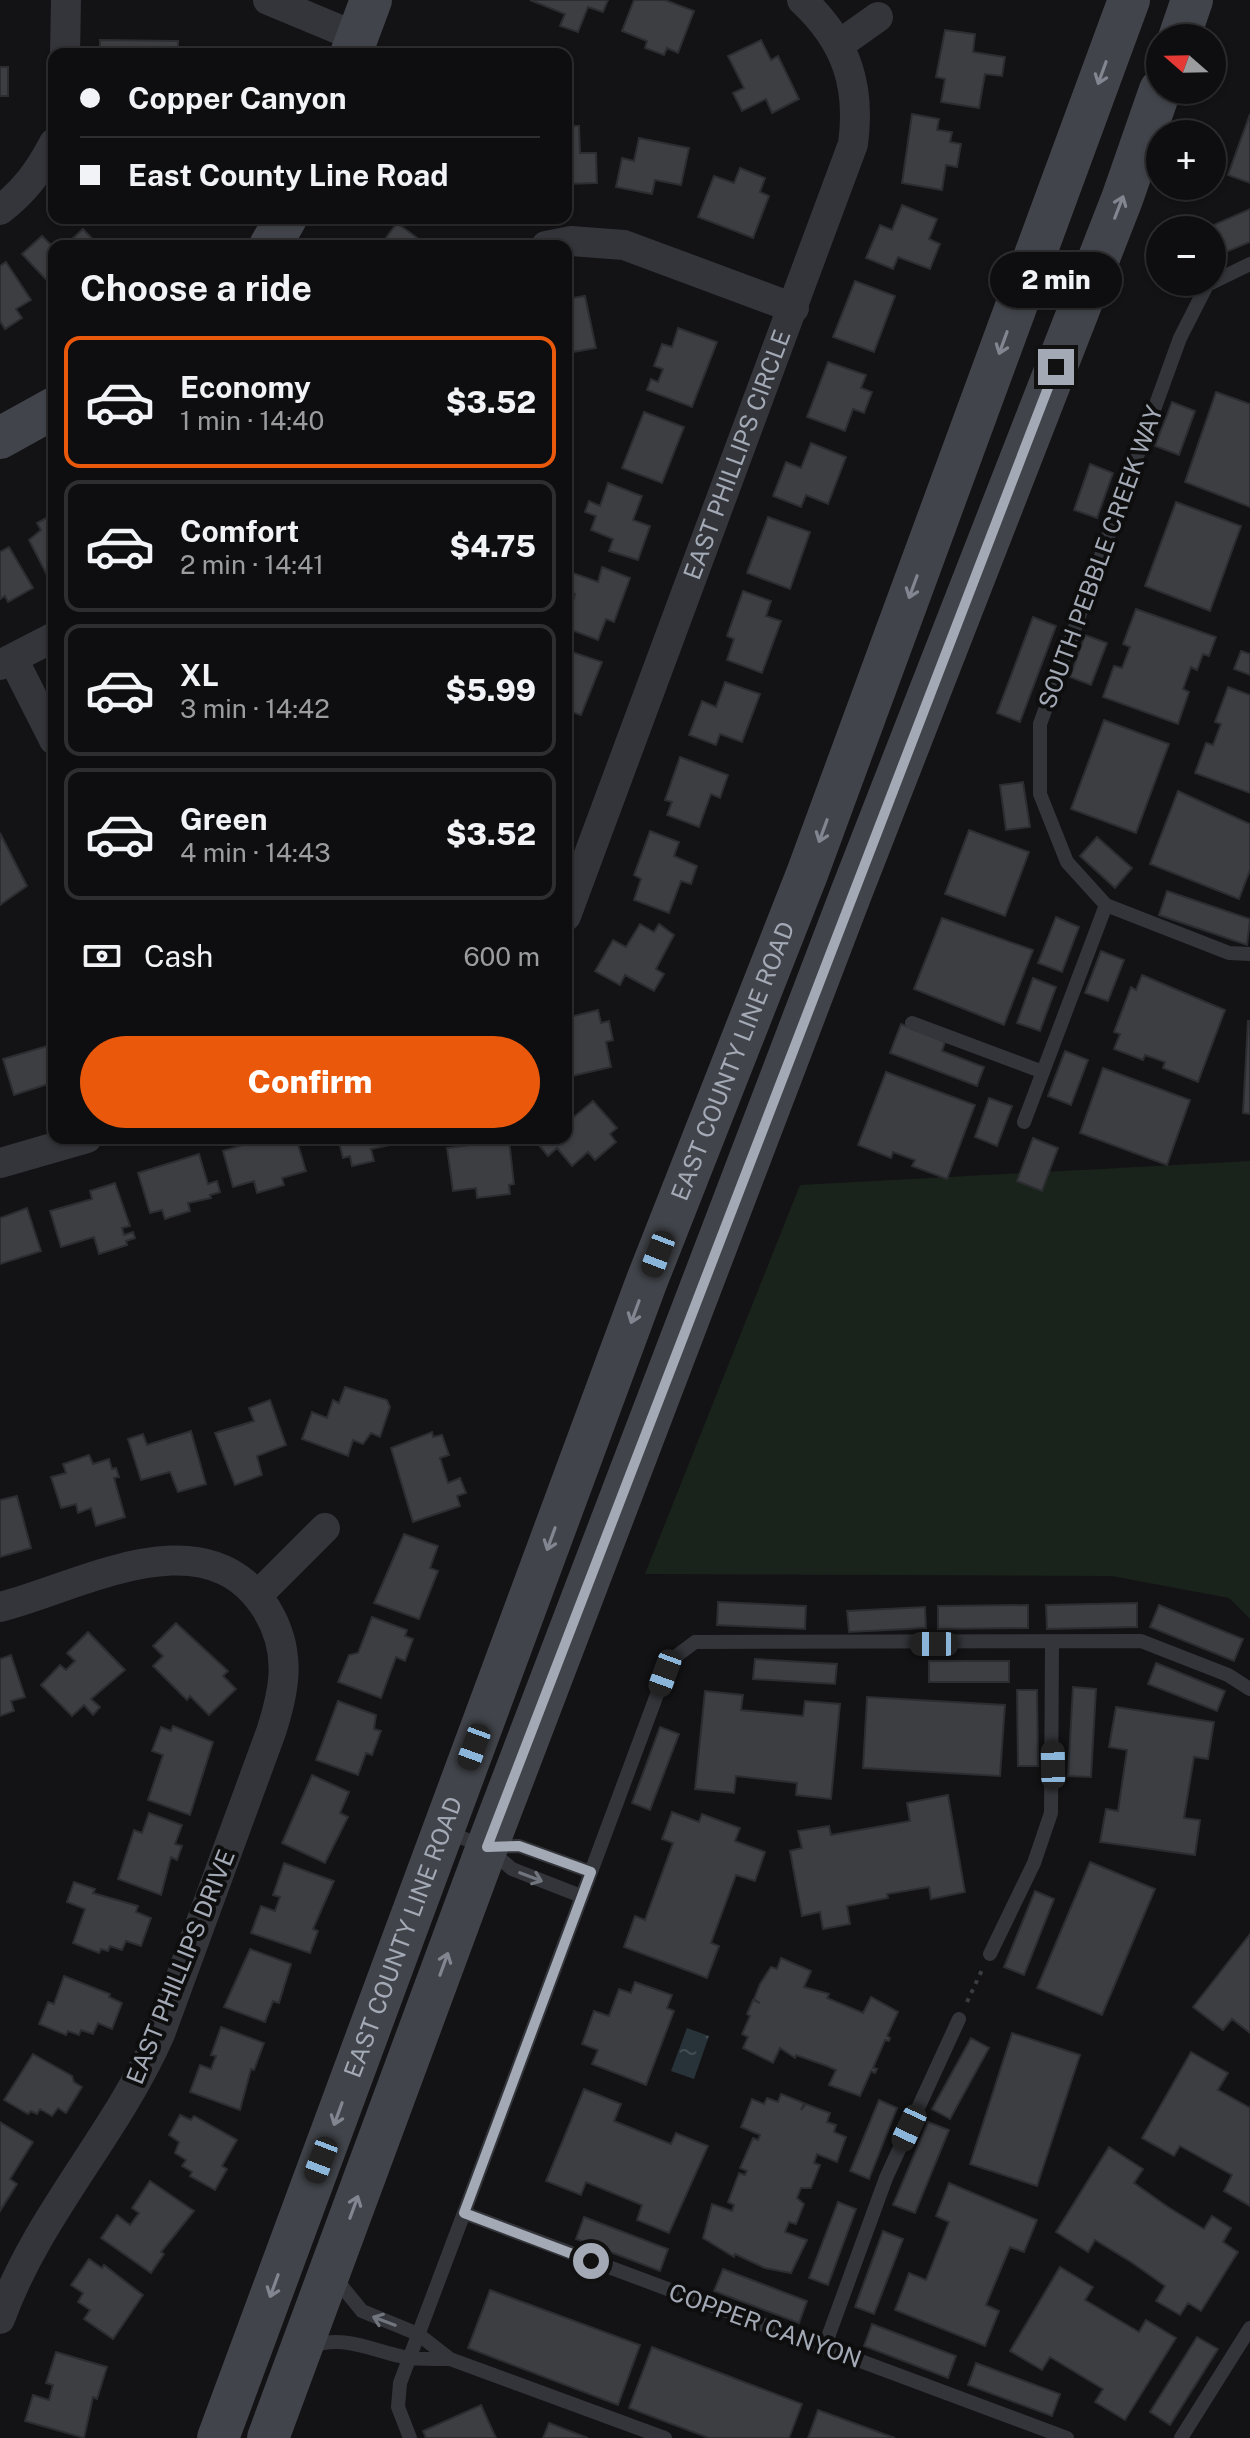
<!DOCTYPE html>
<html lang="en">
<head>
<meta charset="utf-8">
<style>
	body { margin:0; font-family:"Public Sans",sans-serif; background:#1c1c1e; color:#f1f3f6; height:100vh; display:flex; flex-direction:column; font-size:30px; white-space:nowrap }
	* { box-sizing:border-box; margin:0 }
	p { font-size:26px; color:#9b9c9f }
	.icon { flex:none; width:44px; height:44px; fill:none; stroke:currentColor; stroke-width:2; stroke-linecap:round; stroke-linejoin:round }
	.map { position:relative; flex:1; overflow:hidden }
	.panel { position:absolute; left:48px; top:240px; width:524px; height:904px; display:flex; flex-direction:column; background:#0e0e10; border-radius:16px; box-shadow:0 2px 6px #0004,0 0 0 2px #2e2e30 }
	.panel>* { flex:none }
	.hud { position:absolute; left:48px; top:48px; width:524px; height:176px; border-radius:16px; box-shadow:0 2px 6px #0004,0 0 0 2px #2e2e30; display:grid; align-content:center; height:176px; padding:0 32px; background:#0e0e10 }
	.needle { width:52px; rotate:290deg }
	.fabs { position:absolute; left:1146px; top:24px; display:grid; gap:16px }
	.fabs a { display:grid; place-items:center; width:80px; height:80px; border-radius:50%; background:#0e0e10; box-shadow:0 2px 6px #0004,0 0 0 2px #2e2e30; font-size:40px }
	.end { position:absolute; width:36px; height:36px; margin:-18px; border:10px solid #a3aab6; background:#111; box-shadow:0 0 0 4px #111 }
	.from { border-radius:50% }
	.bubble { position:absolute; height:56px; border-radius:28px; background:#0e0e10; box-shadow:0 2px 6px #0004,0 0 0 2px #2e2e30; font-size:26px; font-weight:800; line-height:56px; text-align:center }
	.car { position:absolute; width:24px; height:48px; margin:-24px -12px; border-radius:10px; box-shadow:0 0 6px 2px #0007; background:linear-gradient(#222 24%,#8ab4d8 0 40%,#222 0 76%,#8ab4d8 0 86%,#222 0) }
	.hud b { display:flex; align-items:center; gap:28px; height:76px; font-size:30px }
	.hud b+b { border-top:2px solid #2e2e30 }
	.hud i { width:20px; height:20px; background:#f1f3f6 }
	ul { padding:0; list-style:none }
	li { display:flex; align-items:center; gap:24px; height:132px; margin:0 16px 12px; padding:0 16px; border:4px solid #2e2e30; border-radius:16px }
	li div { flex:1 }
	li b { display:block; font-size:30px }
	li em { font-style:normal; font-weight:800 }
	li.on { border-color:#ea580c }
	li>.icon { width:72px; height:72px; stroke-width:1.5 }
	h2 { padding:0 32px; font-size:36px; line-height:96px }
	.pay { display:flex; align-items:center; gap:20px; height:88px; padding:0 32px; font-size:30px }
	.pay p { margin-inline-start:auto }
	.button { display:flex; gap:16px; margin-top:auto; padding:16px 32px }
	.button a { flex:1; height:92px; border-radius:48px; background:#ea580c; color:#fff; font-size:32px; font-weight:800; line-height:92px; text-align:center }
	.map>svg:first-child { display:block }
</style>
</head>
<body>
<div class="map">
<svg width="1250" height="2438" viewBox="0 0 1250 2438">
	<defs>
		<pattern id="water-ripples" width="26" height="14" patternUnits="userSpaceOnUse" patternTransform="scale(2)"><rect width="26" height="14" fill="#283239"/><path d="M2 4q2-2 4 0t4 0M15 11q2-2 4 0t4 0" fill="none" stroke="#444d53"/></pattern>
	</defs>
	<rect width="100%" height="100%" fill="#131315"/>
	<path fill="#1a231b" d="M1250,1161V1619L1229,1598L1112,1576L645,1574L800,1185Z"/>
	<path fill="url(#water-ripples)" d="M687,2028L709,2036L694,2079L671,2071Z"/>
	<path fill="#3c3e42" stroke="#2c2d31" stroke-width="2" d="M530,0H608L603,12L588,7L578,32L560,26L565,14Z
		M634,0H665L694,11L678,53L667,48L664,55L645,48L647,41L622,31Z
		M945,30L975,34L973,52L1005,57L1002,76L985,74L979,108L941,102L945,79L936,77Z
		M100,40L178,41V54H100Z
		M761,40L771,60L778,56L799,99L772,113L766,99L742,111L733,93L744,88L728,56Z
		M0,67H8V96H0Z
		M912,114L939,119L937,130L952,132L950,142L961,144L957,167L946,165L942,190L902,183Z
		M1250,114V183L1228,175Z
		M566,126H579L580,153H596L597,183L566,184Z
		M639,138L689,148L681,185L655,180L652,194L616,187L622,158L634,161Z
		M740,168L765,178L760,192L769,196L753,238L698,217L714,176L734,183Z
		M902,205L937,219L929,239L940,244L930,269L898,257L893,269L866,258L880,225L892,230Z
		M1250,209V242L1221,254L1209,227Z
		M397,223L428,246H380Z
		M83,229L99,246H56L69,242Z
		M42,236L54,248V288L22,254Z
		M6,262L31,300L16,309L22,318L5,329L0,321V266Z
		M855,281L895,296L874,352L833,337Z
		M585,296L596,348L573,352L571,344L566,345V299Z
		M678,328L717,342L692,407L647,390L651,379L658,382L663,369L654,366L662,344L672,347Z
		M828,362L866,375L861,388L872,392L864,413L853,409L845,431L807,417Z
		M1216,392L1250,404V507L1185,482Z
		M1172,402L1195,411L1179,455L1155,446Z
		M644,412L684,427L662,483L622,468Z
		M811,443L846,457L828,504L806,495L801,507L773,496L786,462L801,468Z
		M1090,464L1113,473L1097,518L1074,510Z
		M608,483L642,496L633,520L650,526L638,560L609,551L613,539L591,530L596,516L585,512L589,501L600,506Z
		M1176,502L1241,526L1210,611L1145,586Z
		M54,514V572L47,575L29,540L41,530L37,523Z
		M768,517L810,532L790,589L747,573Z
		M9,547L33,588L8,602L5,596L0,599V552Z
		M602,567L630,578L614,622L606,619L598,640L566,628L575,594L566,591L573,573L598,582Z
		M743,591L771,601L766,616L781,621L762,673L727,660L734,639L727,636Z
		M1136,609L1216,637L1209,656L1203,654L1197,670L1191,667L1183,689L1189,692L1178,724L1103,697L1114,666L1122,668L1130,647L1123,644Z
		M1033,617L1056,626L1020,722L997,713Z
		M1085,635L1107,643L1091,685L1070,677Z
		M566,650L602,662L581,715L566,710Z
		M1241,651L1250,654V675L1234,669Z
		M725,682L760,694L742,742L720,734L716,745L689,735L702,701L716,707Z
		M1228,687L1250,695V793L1195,773L1206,743L1213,745L1221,724L1215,722Z
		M1104,720L1169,744L1136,833L1071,809Z
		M680,757L728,775L720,798L711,794L699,827L667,815L672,802L665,800Z
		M1023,782L1030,827L1006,830L1000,785Z
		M1178,791L1250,824V870L1239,899L1150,864Z
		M969,830L1029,852L1005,916L945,894Z
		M650,831L679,842L674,856L697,866L691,884L681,881L669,913L634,900L641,879L634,875Z
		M0,833L27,886L0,905Z
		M1097,837L1132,868L1115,888L1080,856Z
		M1167,891L1250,919L1247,945L1159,915Z
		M1056,917L1079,927L1062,972L1038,963Z
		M942,918L1033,950L1004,1025L914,989Z
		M640,924L654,932L659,924L674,935L656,969L664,974L654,991L625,975L620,985L595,971L613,940L626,947Z
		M1101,951L1124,960L1108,1001L1085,993Z
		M1142,975L1225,1010L1198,1082L1163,1068L1165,1062L1145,1055L1143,1060L1114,1049L1120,1034L1114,1032L1131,987L1136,990Z
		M1033,978L1056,987L1040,1031L1017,1023Z
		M598,1010L601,1023L609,1021L613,1040L606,1042L611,1067L572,1076L566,1049V1018Z
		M1248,1021H1250V1114L1243,1113Z
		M901,1024L945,1042L942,1051L984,1067L977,1086L890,1053Z
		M54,1044V1090L51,1091L48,1084L14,1095L3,1059Z
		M1065,1051L1088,1060L1071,1105L1048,1096Z
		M1103,1068L1190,1100L1167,1165L1080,1133Z
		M886,1072L975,1105L947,1179L912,1166L915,1160L893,1152L891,1158L858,1145Z
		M989,1098L1012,1106L997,1146L975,1137Z
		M593,1101L617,1128L610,1134L616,1142L595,1160L588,1152L572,1166L557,1148L548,1156L533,1138H566V1120L568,1122Z
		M266,1138H296L306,1171L282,1178L284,1185L257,1193L254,1181L233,1187L223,1151Z
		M338,1138H418V1139L371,1149L374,1161L352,1166L350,1156L343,1158Z
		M1033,1138L1058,1148L1042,1191L1017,1181Z
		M509,1140L514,1184L509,1185L510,1194L477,1198L476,1188L453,1191L447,1148Z
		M199,1154L208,1184L217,1181L220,1192L210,1195L211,1198L188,1203L190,1211L165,1219L162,1210L150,1213L138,1173Z
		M115,1183L130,1226L122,1228L124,1235L133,1232L135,1238L126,1241L127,1245L99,1254L94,1237L61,1247L50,1211L92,1199L90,1191Z
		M27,1208L41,1251L0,1264V1218Z
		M345,1387L387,1400L390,1407L380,1437L371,1433L363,1444L353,1440L348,1456L302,1439L312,1412L327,1418L333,1400L339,1403Z
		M270,1400L286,1445L257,1456L262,1475L235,1485L215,1433L254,1421L249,1408Z
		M191,1431L206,1484L178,1492L170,1472L141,1480L128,1439L143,1434L147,1445Z
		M432,1432L433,1437L442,1435L449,1455L440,1458L448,1483L460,1478L466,1493L457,1496L460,1506L413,1522L391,1448Z
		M89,1455L93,1464L109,1459L112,1469L116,1468L119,1477L114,1478L125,1517L96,1526L91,1508L78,1513L76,1504L61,1508L51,1477L66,1473L63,1464Z
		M17,1496L31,1548L0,1557V1500Z
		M404,1534L438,1546L430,1568L438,1571L419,1619L374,1603Z
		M718,1602L806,1606L805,1629L717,1625Z
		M1137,1603V1627L1047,1629L1046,1605Z
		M1028,1605V1628L938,1629V1606Z
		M1159,1605L1243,1639L1234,1661L1150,1627Z
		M925,1607L926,1628L849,1632L847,1611Z
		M372,1617L407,1630L405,1636L413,1639L405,1661L396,1657L381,1698L338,1682L349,1655L358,1653Z
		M176,1623L228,1671L223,1676L236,1689L209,1715L190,1696L187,1700L153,1666L163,1656L153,1646Z
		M88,1632L125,1670L91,1699L100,1707L93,1715L84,1705L72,1716L41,1685L60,1665L66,1670L75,1661L67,1653Z
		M11,1655L25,1697L11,1701L14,1711L0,1716V1659Z
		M755,1659L837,1664L835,1684L753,1679Z
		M929,1661H1009V1682H929Z
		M1156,1663L1225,1691L1217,1711L1148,1684Z
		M1073,1687L1096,1689L1091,1777L1068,1776Z
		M1017,1690H1037L1038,1766H1018Z
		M705,1691L743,1695L741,1710L803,1716L805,1701L840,1704L831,1799L796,1795L797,1783L736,1776L734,1793L695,1789Z
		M867,1697L1005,1705L1000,1776L863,1768Z
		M338,1701L376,1715L374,1729L381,1731L372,1755L366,1753L358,1775L316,1760Z
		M1116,1707L1214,1722L1208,1759L1194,1757L1184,1818L1200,1820L1195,1855L1100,1842L1106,1809L1118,1811L1127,1750L1109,1747Z
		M173,1726L213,1742L190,1815L148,1800L163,1755L152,1751L161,1727L171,1731Z
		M660,1727L679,1734L650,1810L632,1803Z
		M312,1775L349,1792L340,1813L348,1817L325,1863L282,1843Z
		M948,1795L965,1892L931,1899L929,1887L887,1894L888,1898L847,1906L850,1924L823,1929L820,1912L802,1916L790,1851L802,1848L798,1831L829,1826L831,1835L910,1821L907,1803Z
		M672,1812L699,1822L702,1814L740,1828L735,1841L765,1852L755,1881L736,1875L711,1943L719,1946L707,1978L624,1947L635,1916L645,1920L673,1843L662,1839Z
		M149,1813L182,1825L175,1844L182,1846L177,1860L171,1857L161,1895L118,1879L134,1830L142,1833Z
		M1090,1862L1155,1889L1102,2015L1037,1988Z
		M284,1863L334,1881L313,1929L318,1931L310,1953L251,1933L261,1906L275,1911L280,1897L273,1895Z
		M74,1882L95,1889L93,1893L138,1906L136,1912L151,1918L141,1946L126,1941L122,1950L110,1946L108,1951L101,1949L99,1953L73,1943L85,1909L67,1902Z
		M1035,1891L1054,1899L1024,1975L1004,1967Z
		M1250,1934V2033L1232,2019L1223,2030L1193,2007Z
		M250,1949L291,1964L279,2003L273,2001L265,2022L224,2007Z
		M781,1958L811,1971L804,1987L829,1994L827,1998L863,2013L871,1997L898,2012L887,2036L890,2038L889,2041L885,2040L873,2068L877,2069L875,2073L871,2071L860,2096L829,2085L836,2070L827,2066L796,2055L795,2058L780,2048L773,2063L743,2048L748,2037L742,2034L750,2016L747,2014L753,2000L760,2003L754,1999L760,1984L771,1967L777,1969Z
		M64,1976L110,1994L109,1997L122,2003L112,2029L98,2023L93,2034L81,2030L79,2035L68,2031L66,2035L39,2024L48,2002L54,2004Z
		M635,1982L672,1995L667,2008L674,2011L646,2085L592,2064L598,2050L582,2044L594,2011L609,2016L619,1989L631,1993Z
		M221,2027L264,2043L254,2070L251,2069L240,2110L190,2092L200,2065L211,2069L216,2056L211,2055Z
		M1012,2033L1080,2055L1037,2186L970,2164Z
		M971,2038L989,2048L950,2119L932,2109Z
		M1191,2052L1228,2073L1218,2090L1250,2108V2206L1224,2191L1232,2175L1180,2146L1174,2156L1142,2138Z
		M33,2054L72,2076L74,2082L82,2087L66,2113L58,2108L52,2116L40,2109L37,2114L31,2111L28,2114L4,2100Z
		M584,2089L621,2104L614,2121L671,2144L676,2133L708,2146L669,2233L637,2220L642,2205L586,2182L581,2195L546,2181Z
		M781,2094L804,2103L801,2110L806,2104L830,2113L827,2122L836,2125L834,2132L846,2137L837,2162L817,2154L814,2163L820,2165L811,2188H801L797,2198L804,2204L796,2224L789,2222L785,2232L807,2240L791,2273L765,2268L735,2254L734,2257L703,2238L712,2204L732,2211L734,2205L728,2202L739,2173L745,2175L747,2171L740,2168L753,2138L758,2140L760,2135L741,2127L752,2099L764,2104L767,2098L778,2102Z
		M879,2100L897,2108L869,2179L850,2171Z
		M180,2115L191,2120L194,2116L237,2140L222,2166L227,2169L215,2190L190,2176L192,2172L182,2166L186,2160L175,2153L179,2142L169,2135Z
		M0,2122L33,2142L10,2179L17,2184L0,2211Z
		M928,2122L949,2130L915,2213L893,2205Z
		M1109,2147L1143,2169L1134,2183L1168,2207L1204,2229L1212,2216L1231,2228L1223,2242L1238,2252L1201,2311L1188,2303L1180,2315L1156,2301L1165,2286L1131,2262L1095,2240L1088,2252L1056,2232Z
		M150,2181L194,2211L161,2252L164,2254L151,2273L101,2238L117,2215L130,2225L139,2213L132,2208Z
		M949,2183L1037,2220L1024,2252L1010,2247L986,2305L999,2311L985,2346L895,2310L909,2273L926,2280L949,2222L936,2216Z
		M838,2202L856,2209L828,2285L809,2278Z
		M584,2217L668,2249L660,2271L576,2239Z
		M883,2231L903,2239L874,2314L855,2307Z
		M89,2259L102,2268L104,2265L143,2295L113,2339L84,2319L90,2310L78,2302L83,2293L71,2285Z
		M1060,2267L1093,2287L1085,2300L1139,2332L1146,2320L1176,2338L1125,2420L1095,2402L1103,2389L1050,2357L1042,2370L1010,2351Z
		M723,2269L807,2301L799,2323L714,2291Z
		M490,2290L640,2345L618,2405L468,2348Z
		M872,2324L956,2356L948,2378L864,2346Z
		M1197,2337L1218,2349L1170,2425L1150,2412Z
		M652,2347L802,2404L789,2438H709L629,2408Z
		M56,2352L107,2367L97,2399L93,2397L84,2438L25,2421L33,2395L49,2400L53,2385L46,2383Z
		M976,2363L1060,2394L1052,2416L968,2385Z
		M481,2405L496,2438H426L423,2431Z
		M818,2410L895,2438H808Z
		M549,2423L588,2438H543Z"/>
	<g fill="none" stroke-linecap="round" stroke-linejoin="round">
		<path stroke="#393c41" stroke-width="4" stroke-dasharray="4 6" stroke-linecap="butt" d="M967,2002L982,1970"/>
		<path stroke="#33353a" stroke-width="14" d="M1250,264L1207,285L1180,338L1040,724V794L1067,862L1106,905L1229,953L1250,954
			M912,1023L1043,1072
			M1024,1122L1106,905
			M446,1832L487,1847L519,1846L591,1872
			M490,1850L512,1869L581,1896
			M990,1954L1034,1863L1051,1813L1052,1643
			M335,2278L362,2311L418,2334L450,2359L665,2438
			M310,2347C344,2334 370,2350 404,2357C419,2360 434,2359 450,2359
			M824,2348L886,2178L959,2019
			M410,2438L398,2407L400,2383L464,2213
			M1067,2438L464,2213L665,1673L671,1660L695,1642L1141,1641L1228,1675L1250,1689
			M1181,2438L1250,2328"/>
		<g stroke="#33353a" stroke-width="30">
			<path d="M268,0L357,37"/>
			<path d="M840,44L878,17"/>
			<path d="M65,54L66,0"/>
			<path d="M0,210C25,191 40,170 54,143"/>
			<path d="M546,246L571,241L624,245L794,308"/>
			<path d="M13,659L54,740"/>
			<path d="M0,665L54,637"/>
			<path id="s1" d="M566,916L853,144C861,85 846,41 802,0"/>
			<path d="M0,1163L87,1138"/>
			<path d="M258,1595L325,1528"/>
			<path d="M0,1607C82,1586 207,1512 267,1610C292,1652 285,1689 271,1732L160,2034C116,2134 37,2216 0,2319"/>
		</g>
		<g stroke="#41444a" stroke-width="42">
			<path d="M1179,38L1192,0"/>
			<path d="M351,54L371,0"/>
			<path d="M270,246L286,218"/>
			<path d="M0,438L54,408"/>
			<path id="s2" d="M218,2438L646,1283L807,874L1129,0"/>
			<path d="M268,2438L487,1847L850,896L1122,199L1160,90"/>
		</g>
	</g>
	<defs><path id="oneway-shaft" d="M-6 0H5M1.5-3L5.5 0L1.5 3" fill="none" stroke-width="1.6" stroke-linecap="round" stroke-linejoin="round" transform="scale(2)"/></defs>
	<g stroke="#818690">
		<use href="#oneway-shaft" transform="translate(1102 73) rotate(110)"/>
		<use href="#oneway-shaft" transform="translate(1119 207) rotate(-69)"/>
		<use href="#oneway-shaft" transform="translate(1003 343) rotate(110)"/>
		<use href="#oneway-shaft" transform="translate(913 587) rotate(110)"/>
		<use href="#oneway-shaft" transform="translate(823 831) rotate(110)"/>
		<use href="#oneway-shaft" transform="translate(635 1312) rotate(110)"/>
		<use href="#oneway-shaft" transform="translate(551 1539) rotate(110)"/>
		<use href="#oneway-shaft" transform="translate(444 1964) rotate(-70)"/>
		<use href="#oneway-shaft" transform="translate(338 2114) rotate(110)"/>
		<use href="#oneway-shaft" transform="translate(354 2207) rotate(-70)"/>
		<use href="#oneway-shaft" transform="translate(274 2286) rotate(110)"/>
	</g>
	<g stroke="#71757e">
		<use href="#oneway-shaft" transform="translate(531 1877) rotate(21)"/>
		<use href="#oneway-shaft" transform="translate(384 2321) rotate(-159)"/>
	</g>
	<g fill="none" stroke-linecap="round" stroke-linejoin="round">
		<path stroke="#a3aab6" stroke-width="10" d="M591,2261L464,2213L591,1872L519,1846L487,1847L1056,367"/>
	</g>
	<g text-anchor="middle" stroke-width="8" stroke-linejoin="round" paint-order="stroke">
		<g font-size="24" fill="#a3aab6" stroke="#0e0e0f">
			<text dy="8" stroke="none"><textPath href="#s1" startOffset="492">EAST PHILLIPS CIRCLE</textPath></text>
			<text transform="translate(1101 557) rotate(-70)" y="8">SOUTH PEBBLE CREEK WAY</text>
			<text dy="8" stroke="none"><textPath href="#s2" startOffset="1470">EAST COUNTY LINE ROAD</textPath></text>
			<text dy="8" stroke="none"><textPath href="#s2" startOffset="534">EAST COUNTY LINE ROAD</textPath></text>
			<text transform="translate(181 1967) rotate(-68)" y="8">EAST PHILLIPS DRIVE</text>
			<text transform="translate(765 2326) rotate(20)" y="8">COPPER CANYON</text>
		</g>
	</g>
</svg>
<div class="fabs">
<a><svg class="needle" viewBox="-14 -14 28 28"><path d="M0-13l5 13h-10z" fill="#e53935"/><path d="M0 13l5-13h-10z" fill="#9b9c9f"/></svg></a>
<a>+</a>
<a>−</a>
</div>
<i class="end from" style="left:591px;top:2261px"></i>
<i class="end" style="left:1056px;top:367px"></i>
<div class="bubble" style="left:990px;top:252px;width:132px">2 min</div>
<i class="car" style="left:658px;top:1254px;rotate:201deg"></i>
<i class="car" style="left:934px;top:1644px;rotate:270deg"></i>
<i class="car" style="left:665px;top:1673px;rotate:200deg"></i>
<i class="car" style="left:474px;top:1747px;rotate:200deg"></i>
<i class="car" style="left:1053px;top:1765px;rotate:359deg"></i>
<i class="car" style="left:909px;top:2128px;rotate:205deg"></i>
<i class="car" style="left:321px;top:2160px;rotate:201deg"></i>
<div class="hud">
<b><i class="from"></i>Copper Canyon</b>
<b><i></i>East County Line Road</b>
</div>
<section class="panel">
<h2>Choose a ride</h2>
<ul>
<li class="on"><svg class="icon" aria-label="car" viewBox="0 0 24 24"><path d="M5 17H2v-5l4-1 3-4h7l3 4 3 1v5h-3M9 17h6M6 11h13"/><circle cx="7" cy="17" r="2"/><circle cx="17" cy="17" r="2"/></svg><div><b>Economy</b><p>1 min · 14:40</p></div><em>$3.52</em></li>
<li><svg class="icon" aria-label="car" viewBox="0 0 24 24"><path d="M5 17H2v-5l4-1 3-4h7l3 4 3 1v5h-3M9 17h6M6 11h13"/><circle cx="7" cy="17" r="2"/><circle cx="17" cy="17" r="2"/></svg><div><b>Comfort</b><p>2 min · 14:41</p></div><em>$4.75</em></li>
<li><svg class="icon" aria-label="car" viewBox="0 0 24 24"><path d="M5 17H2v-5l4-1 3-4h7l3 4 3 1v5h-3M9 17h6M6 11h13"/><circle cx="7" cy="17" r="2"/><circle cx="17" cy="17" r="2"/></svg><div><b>XL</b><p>3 min · 14:42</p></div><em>$5.99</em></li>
<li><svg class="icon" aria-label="car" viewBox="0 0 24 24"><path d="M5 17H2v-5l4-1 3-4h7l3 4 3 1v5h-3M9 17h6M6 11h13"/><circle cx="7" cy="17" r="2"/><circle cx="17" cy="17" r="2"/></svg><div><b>Green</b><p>4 min · 14:43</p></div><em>$3.52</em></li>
</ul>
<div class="pay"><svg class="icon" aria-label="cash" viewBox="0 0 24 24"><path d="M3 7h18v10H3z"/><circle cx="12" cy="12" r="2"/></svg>Cash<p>600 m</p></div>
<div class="button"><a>Confirm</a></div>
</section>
</div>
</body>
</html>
